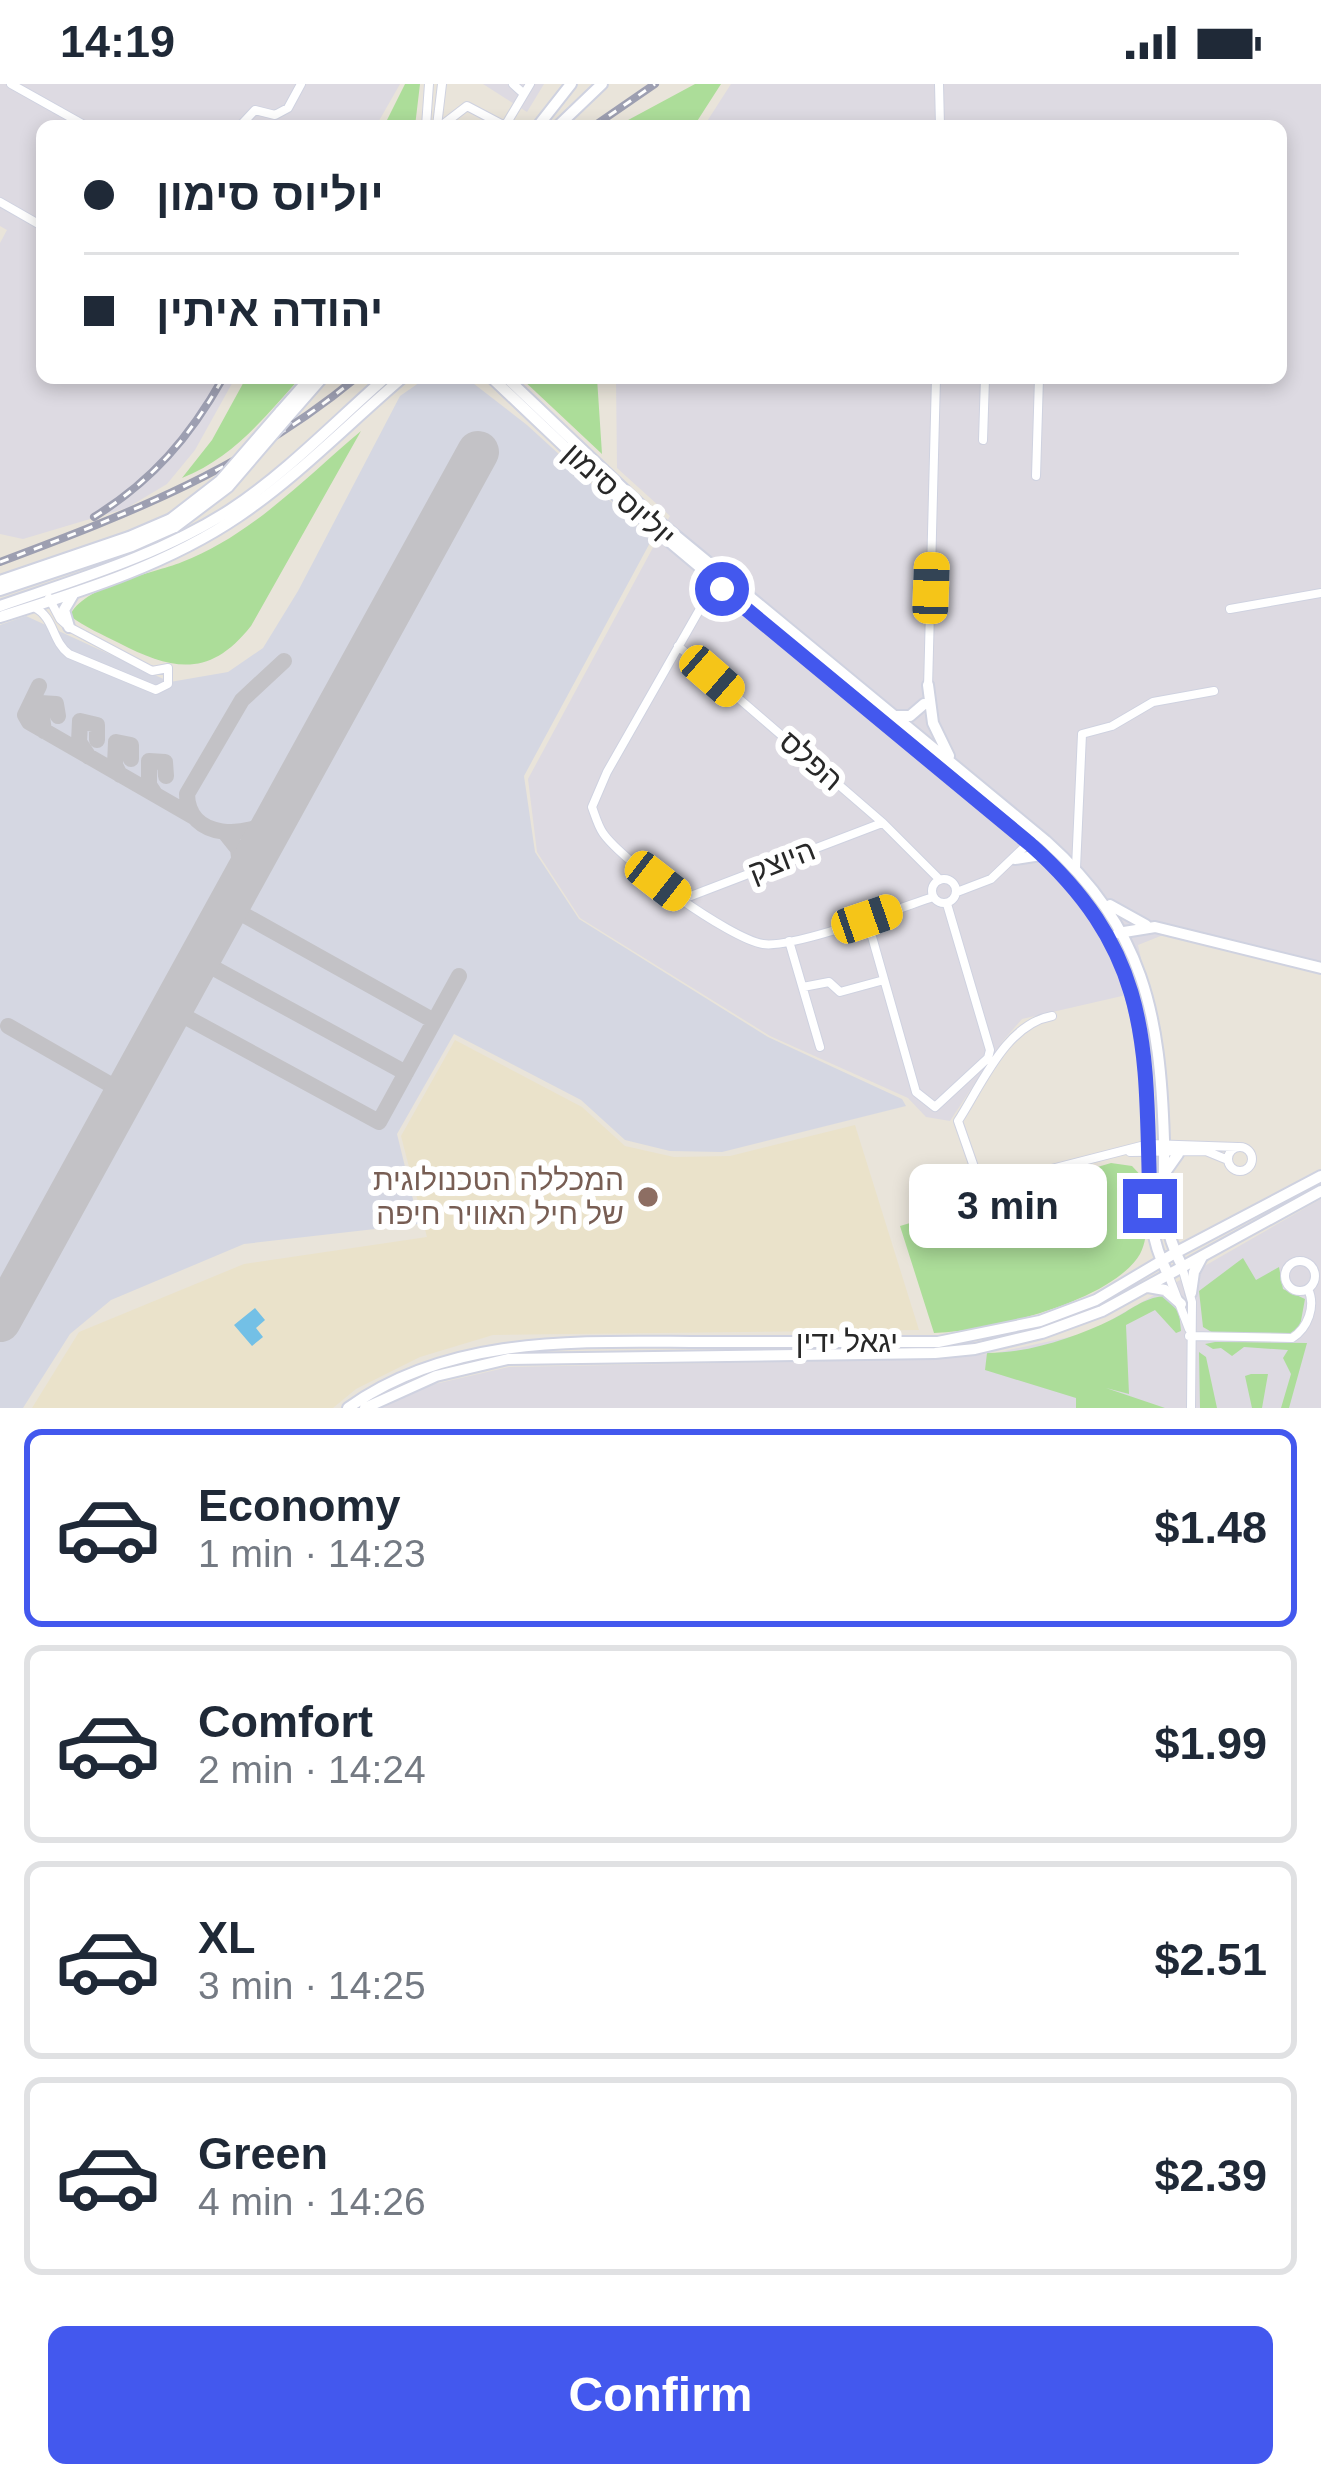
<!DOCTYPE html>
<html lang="en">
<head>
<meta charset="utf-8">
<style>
	body { margin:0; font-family:Arial,Heebo,sans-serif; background:#f2f2f3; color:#1f2937; height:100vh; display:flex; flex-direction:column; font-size:45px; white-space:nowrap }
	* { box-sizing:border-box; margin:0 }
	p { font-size:39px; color:#747a83 }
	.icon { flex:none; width:66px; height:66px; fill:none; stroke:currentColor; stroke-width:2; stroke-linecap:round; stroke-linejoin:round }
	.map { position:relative; height:1324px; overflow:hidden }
	.sheet { display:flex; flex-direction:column; background:#fff; flex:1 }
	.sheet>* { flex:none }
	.top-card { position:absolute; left:36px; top:36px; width:1251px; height:264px; border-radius:18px; box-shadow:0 6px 18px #0003; display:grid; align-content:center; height:264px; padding:0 48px; background:#fff }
	.end { position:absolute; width:54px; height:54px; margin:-27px; border:15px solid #4358ee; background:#fff; box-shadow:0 0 0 6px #fff }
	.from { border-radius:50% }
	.bubble { position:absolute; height:84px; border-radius:18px; background:#fff; box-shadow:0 6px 18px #0003; font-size:39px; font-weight:600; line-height:84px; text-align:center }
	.car { position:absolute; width:36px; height:72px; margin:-36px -18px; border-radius:15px; box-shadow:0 0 9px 3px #0007; background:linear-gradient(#f5c518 24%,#345 0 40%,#f5c518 0 76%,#345 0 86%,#f5c518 0) }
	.top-card b { display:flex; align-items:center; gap:42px; height:114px; font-size:45px }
	.top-card b+b { border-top:3px solid #e0e1e3 }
	.top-card i { width:30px; height:30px; background:#1f2937 }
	ul { padding:21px 0 0; list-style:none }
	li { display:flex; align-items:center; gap:36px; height:198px; margin:0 24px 18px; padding:0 24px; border:6px solid #e0e1e3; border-radius:18px }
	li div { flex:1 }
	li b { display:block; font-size:45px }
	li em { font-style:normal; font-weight:600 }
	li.current { border-color:#4358ee }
	li>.icon { width:108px; height:108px; stroke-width:1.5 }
	.button { display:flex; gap:24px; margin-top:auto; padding:24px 48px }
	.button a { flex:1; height:138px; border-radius:18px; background:#4358ee; color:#fff; font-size:48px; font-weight:600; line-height:138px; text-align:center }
	.status { display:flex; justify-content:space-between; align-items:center; height:84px; padding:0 60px; background:#fff; direction:ltr }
	.status svg { height:33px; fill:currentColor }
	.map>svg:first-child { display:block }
</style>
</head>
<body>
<div class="status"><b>14:19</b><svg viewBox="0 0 49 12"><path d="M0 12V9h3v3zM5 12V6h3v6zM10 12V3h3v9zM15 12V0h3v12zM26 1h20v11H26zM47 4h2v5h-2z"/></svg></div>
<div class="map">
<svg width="1321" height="1324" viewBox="0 0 1321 1324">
	<rect width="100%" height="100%" fill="#e9e4da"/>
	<path fill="#dddae2" d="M0,0H400L376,42H42V294H235L195,366L167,400L127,424L23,455L0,450V159L7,146L0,142Z
		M483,0H544L527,28Z
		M731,0H1321V879L1163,851L1138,861L1148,906L1022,935L1002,958L950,1037L926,1033L908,1014L770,952L580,834L537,768L528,695L670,432L617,384L616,294H1281V42H704Z
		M1321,1115V1324H371L435,1300L509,1283L879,1276L990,1270L1088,1249Z"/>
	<path fill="#eae2ca" d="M455,956L582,1023L625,1062L674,1073L730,1072L855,1041L919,1246L493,1251L420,1273L356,1305L333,1324H32L79,1248L244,1180L427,1153L401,1052Z"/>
	<path fill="#d5d7e2" d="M426,294L469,296L527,341L652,455L524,692L535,768L579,835L768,953L902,1015L906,1022L722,1068L670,1067L625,1056L581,1016L454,950L397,1050L419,1140L244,1160L111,1216L70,1250L23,1324H0V541L26,532L170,598L228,588L263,564L298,507L400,312Z"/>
	<path fill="#acdd99" d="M405,0H420L415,42H384Z
		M695,0H721L694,42H617Z
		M246,294H300C264,334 233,374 182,394L212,356Z
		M521,294H597L602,370Z
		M361,347L251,542C210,594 173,587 119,559C103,551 85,543 70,532C82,502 152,490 182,478C251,452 306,393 361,347Z
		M1111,1079L1132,1082L1145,1096C1145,1118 1151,1150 1140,1170C1112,1218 986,1248 934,1249L900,1142Z
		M1243,1174L1256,1196L1279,1183L1283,1205L1305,1215L1300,1242L1292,1250H1215L1203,1243L1199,1207Z
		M1164,1212L1179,1228L1181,1247L1176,1249L1155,1226L1126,1241L1129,1310L1106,1304L1165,1324H1076V1314L985,1286L987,1269C1029,1269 1074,1254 1113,1235C1131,1226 1143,1214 1164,1212Z
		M1215,1258L1307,1259L1289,1324H1281L1291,1290L1283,1274L1288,1266L1244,1263L1232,1272L1221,1264L1213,1265L1205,1260Z
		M1199,1268L1206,1273L1217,1324H1200Z
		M1251,1290H1268L1262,1324H1252L1245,1292Z"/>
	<path fill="#73c0e6" d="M255,1224L265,1236L256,1244L263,1253L252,1262L234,1241Z"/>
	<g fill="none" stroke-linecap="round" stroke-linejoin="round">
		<path stroke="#c3c2c6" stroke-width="16" d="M39,602L25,631L29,638L194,733
			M44,647L40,619L56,620L58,632
			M89,673L79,658L80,637L97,641V656
			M120,691L115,681L116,658L131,661V675
			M155,710L149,701V677L165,678L166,692
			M277,733C249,755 188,757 187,710L242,616L284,577
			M226,750L238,765L242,797
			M228,822L434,937
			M199,876L406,989
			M171,925L379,1038L459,892
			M8,942L125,1009"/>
		<path stroke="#c3c2c6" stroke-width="42" d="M0,1237L478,368"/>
		<g stroke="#cfd2e0" stroke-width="10">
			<path id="street" d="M11,0L86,42
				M513,0L524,10
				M939,0L940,42
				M240,42L255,26L275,31L288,24L301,0
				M426,42L429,0
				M437,42L442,0
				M441,42L467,22L505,42
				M505,42L530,0
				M0,118L42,142
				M983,356L985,294
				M1036,392L1039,294
				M709,509L607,688L592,723C595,731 598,742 603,749C622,777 730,855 763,860C792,865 900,824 933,813
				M34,523C55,534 51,556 69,570L156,606L168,600V584L152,587L69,543L60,535L49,514
				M1230,525L1321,509
				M678,562L883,739L940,796
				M928,604L936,294
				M1076,784L1082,650L1112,642L1153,618L1214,607
				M932 807a12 12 0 1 1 24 0a12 12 0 1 1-24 0Z
				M957,808L991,795L1038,750
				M683,815L882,739
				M867,835L916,1008L935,1023L988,974L990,966L947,820
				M789,857L820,963
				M803,903L829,898L840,908L884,896
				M1052,932C1006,940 982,1000 958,1037L981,1103L1149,1060L1238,1063
				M1228 1075a12 12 0 1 1 24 0a12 12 0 1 1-24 0Z
				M1130,1068L1206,1067L1228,1076
				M1285 1192a15 15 0 1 1 30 0a15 15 0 1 1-30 0Z
				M1182,1183L1192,1218L1191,1324
				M1168,1190L1189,1245
				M1189,1252L1292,1254C1308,1244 1316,1222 1308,1205"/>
		</g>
		<g stroke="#cfd2e0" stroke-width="14">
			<path id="secondary" d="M538,42L571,0
				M558,42L602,0
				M492,294L628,423L1030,760C1133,850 1146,933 1149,1064C1151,1111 1145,1147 1168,1190
				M507,294L652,432L1046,757C1144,845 1160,929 1164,1056C1165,1105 1158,1136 1182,1182
				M280,328L310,294
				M287,334L322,294
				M703,488L709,497L707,513
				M0,497L129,453L171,435
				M0,506L132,462L175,443
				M0,522C78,495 160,471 230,426C286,389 335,338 385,294
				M0,533C82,507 167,481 239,432C297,393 348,340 402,294
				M69,543L64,526L74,509
				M928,601L933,639L949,672
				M897,632H910L924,620
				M1015,775L1041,771
				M1110,821L1146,841
				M1118,849L1155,843L1321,884
				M1166,1087L1178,1070
				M1148,1203L1165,1206L1181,1220
				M1191,1209L1194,1188L1202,1173
				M348,1324C452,1249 585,1258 706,1258C784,1258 861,1258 938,1258L1040,1237L1096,1216L1175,1169L1321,1092
				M365,1324L436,1292L508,1275L935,1269L975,1265L1042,1249L1102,1227L1321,1107"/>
		</g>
		<use href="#street" stroke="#fff" stroke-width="8"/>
		<use href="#secondary" stroke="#fff" stroke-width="10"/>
		<g stroke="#9d9fb1" stroke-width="8">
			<path id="rail" d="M594,42L655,0
				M94,433C152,397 190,353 223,294
				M0,478C131,429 247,384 356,294"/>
		</g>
		<use href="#rail" stroke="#fff" stroke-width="3" stroke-dasharray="9" stroke-linecap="butt"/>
		<g stroke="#cfd2e0" stroke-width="14" stroke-linecap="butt">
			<path id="secondary-bridge" d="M171,435L220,397L280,328
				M175,443L228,403L287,334"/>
		</g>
		<use href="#secondary-bridge" stroke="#fff" stroke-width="10"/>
	</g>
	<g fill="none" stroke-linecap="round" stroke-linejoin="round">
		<path stroke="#4358ee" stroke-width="15" d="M722,505L1030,760C1156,872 1145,967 1150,1122"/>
	</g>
	<circle fill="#8d6e63" stroke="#fff" stroke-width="4.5" cx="648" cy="1113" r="12"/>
	<g text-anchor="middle" stroke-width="12" stroke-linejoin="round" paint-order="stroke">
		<g font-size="30" fill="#282828" stroke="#fff">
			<text transform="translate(619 411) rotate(42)" y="10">יוליוס סימון</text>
			<text transform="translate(811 677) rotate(41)" y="10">הפלס</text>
			<text transform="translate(782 777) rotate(-21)" y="10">היוצק</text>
			<text x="847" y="1268">יגאל ידין</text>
		</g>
		<g font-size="30" fill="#785e54" stroke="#fff" text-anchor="end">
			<text x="624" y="1106">המכללה הטכנולוגית<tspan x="624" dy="34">של חיל האוויר חיפה</tspan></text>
		</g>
	</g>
</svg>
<i class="end from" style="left:722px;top:505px"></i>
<i class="end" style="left:1150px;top:1122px"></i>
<div class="bubble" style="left:909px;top:1080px;width:198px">3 min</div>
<i class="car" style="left:931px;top:504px;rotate:2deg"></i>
<i class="car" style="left:712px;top:592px;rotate:131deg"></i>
<i class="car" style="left:658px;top:797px;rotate:128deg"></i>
<i class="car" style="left:867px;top:835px;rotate:71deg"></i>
<div class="top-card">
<b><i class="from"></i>יוליוס סימון</b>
<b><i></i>יהודה איתין</b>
</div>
</div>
<section class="sheet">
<ul>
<li class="current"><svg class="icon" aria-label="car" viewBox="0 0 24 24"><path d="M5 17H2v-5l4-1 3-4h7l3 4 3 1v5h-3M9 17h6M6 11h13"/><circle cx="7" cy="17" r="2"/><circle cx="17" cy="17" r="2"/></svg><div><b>Economy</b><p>1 min · 14:23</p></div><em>$1.48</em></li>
<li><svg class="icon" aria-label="car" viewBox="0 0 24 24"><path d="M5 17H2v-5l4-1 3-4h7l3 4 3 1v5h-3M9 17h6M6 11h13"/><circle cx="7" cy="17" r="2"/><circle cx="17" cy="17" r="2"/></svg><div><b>Comfort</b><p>2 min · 14:24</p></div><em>$1.99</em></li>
<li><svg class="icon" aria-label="car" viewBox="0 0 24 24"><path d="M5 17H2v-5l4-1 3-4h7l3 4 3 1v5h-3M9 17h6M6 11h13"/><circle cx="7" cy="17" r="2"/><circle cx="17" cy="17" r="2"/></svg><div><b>XL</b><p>3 min · 14:25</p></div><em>$2.51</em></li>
<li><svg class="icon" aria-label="car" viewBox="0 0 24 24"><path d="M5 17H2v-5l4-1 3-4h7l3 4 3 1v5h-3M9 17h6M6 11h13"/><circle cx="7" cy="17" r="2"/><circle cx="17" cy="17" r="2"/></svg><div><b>Green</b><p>4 min · 14:26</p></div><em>$2.39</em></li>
</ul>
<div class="button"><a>Confirm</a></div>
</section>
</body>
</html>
